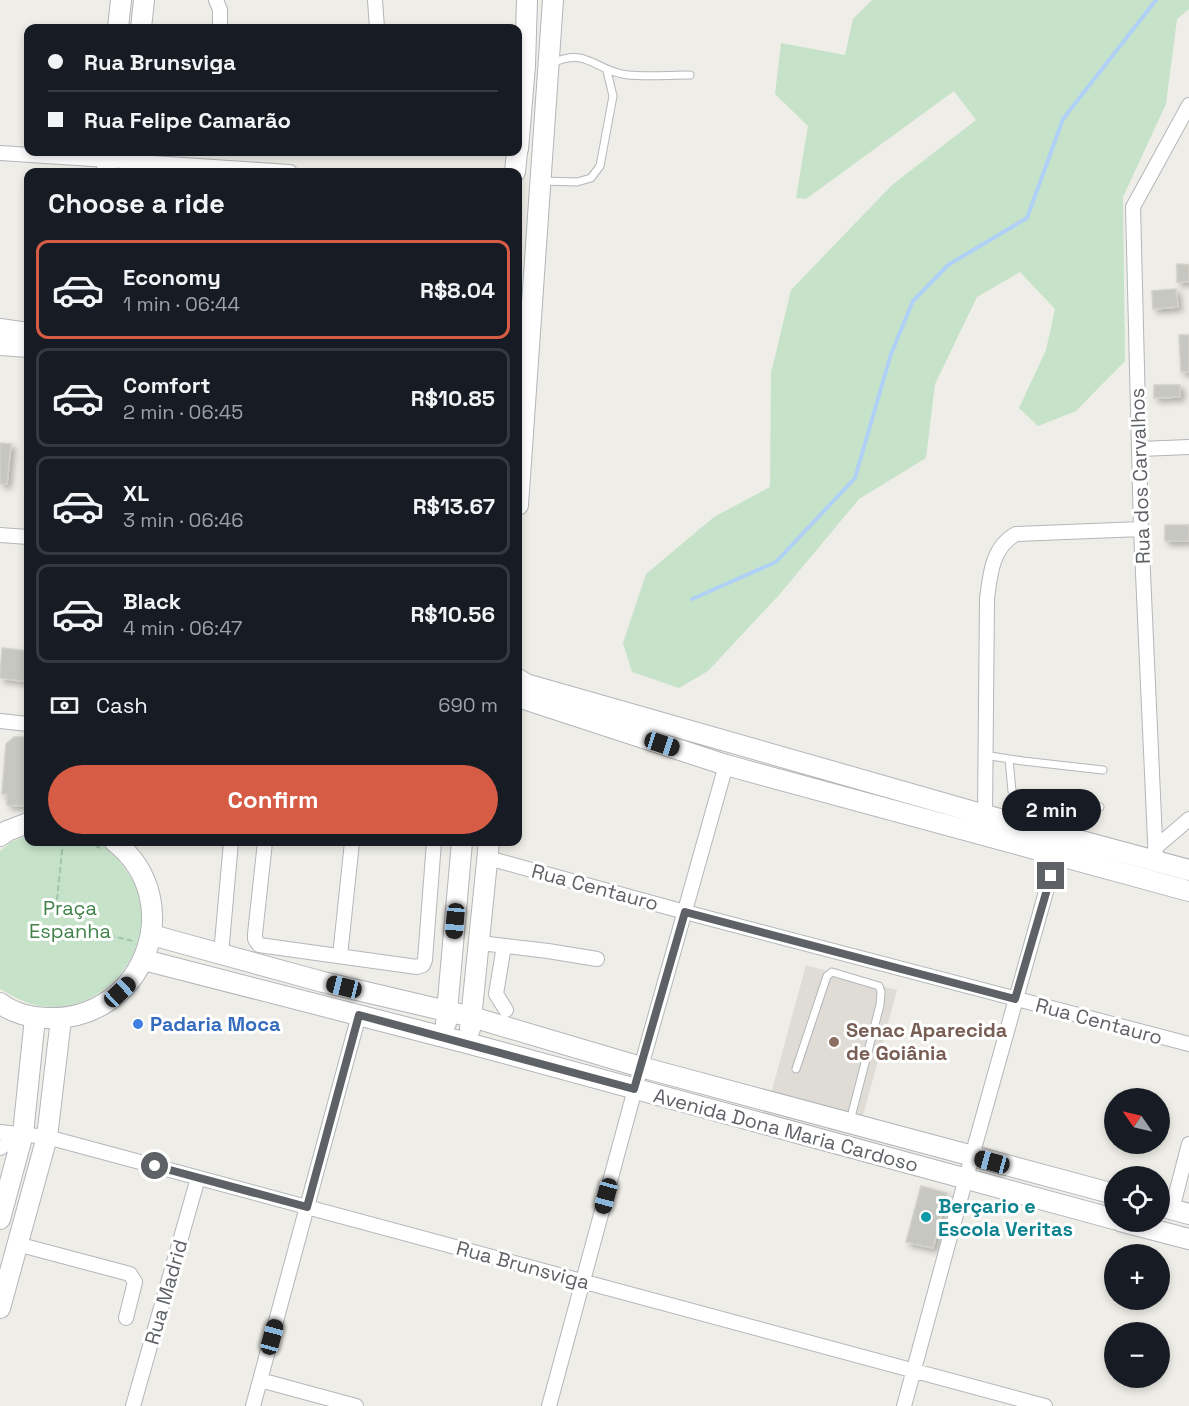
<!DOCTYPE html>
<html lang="en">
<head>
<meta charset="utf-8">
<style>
	body { margin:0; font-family:"Space Grotesk",sans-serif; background:#20242c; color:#f1f3f6; height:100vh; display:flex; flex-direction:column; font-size:22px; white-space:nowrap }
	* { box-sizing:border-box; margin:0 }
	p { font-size:20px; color:#9ea1a6 }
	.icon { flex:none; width:33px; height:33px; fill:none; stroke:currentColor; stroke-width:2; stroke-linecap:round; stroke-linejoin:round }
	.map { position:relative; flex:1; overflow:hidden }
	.side { position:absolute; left:24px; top:168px; width:498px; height:678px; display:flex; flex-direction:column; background:#171b24; border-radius:12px; box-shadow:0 3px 9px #0003 }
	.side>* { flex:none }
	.guide { position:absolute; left:24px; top:24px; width:498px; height:132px; border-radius:12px; box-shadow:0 3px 9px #0003; display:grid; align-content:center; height:132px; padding:0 24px; background:#171b24 }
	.needle { width:39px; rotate:304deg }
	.controls { position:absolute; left:1104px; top:1088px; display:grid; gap:12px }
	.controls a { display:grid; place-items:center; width:66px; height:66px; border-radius:50%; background:#171b24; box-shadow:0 3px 9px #0003; font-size:30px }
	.end { position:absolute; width:27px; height:27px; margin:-14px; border:8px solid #5e6165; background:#fff; box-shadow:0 0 0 3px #fff }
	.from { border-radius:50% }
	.bubble { position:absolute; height:42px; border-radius:21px; background:#171b24; box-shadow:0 3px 9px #0003; font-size:20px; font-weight:800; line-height:42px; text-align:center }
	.car { position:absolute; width:18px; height:36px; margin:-18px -9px; border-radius:8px; box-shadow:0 0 4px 2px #0007; background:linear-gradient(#222 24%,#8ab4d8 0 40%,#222 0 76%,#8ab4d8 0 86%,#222 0) }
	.guide b { display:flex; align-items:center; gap:21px; height:57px; font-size:22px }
	.guide b+b { border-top:2px solid #363941 }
	.guide i { width:15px; height:15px; background:#f1f3f6 }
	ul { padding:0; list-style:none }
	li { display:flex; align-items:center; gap:18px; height:99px; margin:0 12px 9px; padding:0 12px; border:3px solid #363941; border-radius:12px }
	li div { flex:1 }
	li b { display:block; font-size:22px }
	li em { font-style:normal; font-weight:800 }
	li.selected { border-color:#d65c45 }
	li>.icon { width:54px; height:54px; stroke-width:1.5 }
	h2 { padding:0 24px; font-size:27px; line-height:72px }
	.pay { display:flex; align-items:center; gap:15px; height:66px; padding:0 24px; font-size:22px }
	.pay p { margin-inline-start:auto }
	.cta { display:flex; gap:12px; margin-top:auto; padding:12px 24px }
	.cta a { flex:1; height:69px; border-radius:36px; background:#d65c45; color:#fff; font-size:24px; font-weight:800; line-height:69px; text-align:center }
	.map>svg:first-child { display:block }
</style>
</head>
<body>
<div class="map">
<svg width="1189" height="1406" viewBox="0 0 1189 1406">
	<defs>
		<filter id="shadow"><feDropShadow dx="4" dy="4" stdDeviation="3" flood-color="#0004"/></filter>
	</defs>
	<rect width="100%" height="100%" fill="#eeede7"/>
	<path fill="#dedcd5" d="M806,965L897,990L862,1119L771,1094Z"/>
	<path fill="#c6e3c9" d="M872,0H1189V9L1177,19L1166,104L1123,197L1125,361L1076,411L1038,426L1019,408L1046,350L1055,309L1020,272L977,297L935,384L926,458L859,499L779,595L708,671L679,688L632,672L623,643L646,574L714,517L770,487L771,373L791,290L892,185L976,120L954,91L806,199L796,198L808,126L775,94L781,43L845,55L853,19Z
		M28,836V842C42,842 88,838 97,842C107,845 121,862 126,870C129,875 133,881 136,886C159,943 111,1008 51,1007C32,1007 16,998 0,989V851L13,841Z"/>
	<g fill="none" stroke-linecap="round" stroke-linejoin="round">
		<path stroke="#b0d1f5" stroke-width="4" d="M692,599L776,562L855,478L891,354L913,301L948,265L1027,218L1063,119L1156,0"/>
	</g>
	<path fill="#c7c7c1" stroke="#d3d0c6" stroke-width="1.5" filter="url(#shadow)" d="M1177,264L1189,265V282H1177Z
		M1176,289L1178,307L1153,309L1152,291Z
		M1179,335H1189V372H1181Z
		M1154,385H1180V397L1154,398Z
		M0,443L11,444L7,484H0Z
		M1165,525H1189V541H1165Z
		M2,648L28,651V682L0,678Z
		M14,737H24L28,740V795H27L26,806L7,805V794H2L6,744Z
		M921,1186L947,1193L933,1248L906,1242Z"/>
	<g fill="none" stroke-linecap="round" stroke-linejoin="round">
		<g stroke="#b4b6ba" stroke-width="9">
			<path id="lane" d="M552,63C589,47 594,71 628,75C648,77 670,75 690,75
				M541,181L577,182L591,178L600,166L613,96L607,71
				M984,755L1023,761L1103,770
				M1009,759L1012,791L1016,794L1100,807
				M796,1069L827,976L832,972L879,986L881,992L880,1005L850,1121"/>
		</g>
		<g stroke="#b4b6ba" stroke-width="16">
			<path id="street" d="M216,0L220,10V28
				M375,0L377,28
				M0,153L290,172
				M1140,449L1189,447
				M0,535L28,537
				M0,721L28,724
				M985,815L987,599C990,575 992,547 1016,534L1141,529
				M265,842L255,934V939L259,945L417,967L423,965L425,960L434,842
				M1155,848L1189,819
				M488,858L685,912L1189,1044
				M1156,862L1141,529L1133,207L1189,105
				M480,943L548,951L597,959
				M504,946L496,994L506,1010
				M221,954L231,842
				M340,956L352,842
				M0,1132L47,1137L1045,1406
				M0,1148L23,1134
				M1172,1209L1189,1144
				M17,1244L130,1274L135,1282L126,1318
				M260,1380L356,1406
				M133,1406L198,1178
				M253,1406L359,1015
				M549,1406L641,1067L726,765
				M904,1406L972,1156L1056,856"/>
		</g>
		<g stroke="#b3b5b9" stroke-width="22">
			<path id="secondary" d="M118,28L121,0
				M141,28L144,0
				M518,149L525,66L527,0
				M107,172L108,152
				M131,172L133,152
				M515,172L517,152
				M0,329L28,333
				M0,345L28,347
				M518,505L553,0
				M518,679L526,684L985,815L1189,870
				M518,697L726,765L1189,891
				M0,836L7,831L28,823
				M152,935L323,982L472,1017L641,1067L1114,1194
				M144,960L467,1043L1114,1219
				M0,1003C12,1013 32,1018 47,1018C143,1022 190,902 115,842
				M446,1023L462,842
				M470,1029L489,842
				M1160,1206L1189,1214
				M0,1219L23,1134L35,1018
				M1120,1221L1189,1239
				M0,1308L47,1137L61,1019"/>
		</g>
		<path stroke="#a0c3ad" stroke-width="2" stroke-dasharray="6 3" stroke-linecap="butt" d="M88,842L100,848
			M57,900L63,842
			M74,927L133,941"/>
		<use href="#lane" stroke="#fff" stroke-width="7"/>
		<use href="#street" stroke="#fff" stroke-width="14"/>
		<use href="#secondary" stroke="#fff" stroke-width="20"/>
	</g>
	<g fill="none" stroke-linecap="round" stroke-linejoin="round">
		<path stroke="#5e6165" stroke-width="8" d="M155,1166L307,1207L359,1015L634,1089L685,912L1015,999L1051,876"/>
	</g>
	<circle fill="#3f7fe0" stroke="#fff" stroke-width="2" cx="138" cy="1024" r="6"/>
	<circle fill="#8d6e63" stroke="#fff" stroke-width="2" cx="834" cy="1042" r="6"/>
	<circle fill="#0f9aa8" stroke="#fff" stroke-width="2" cx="926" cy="1217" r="6"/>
	<g text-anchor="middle" stroke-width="6" stroke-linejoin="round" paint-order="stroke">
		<g font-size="20" fill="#5e6165" stroke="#fff">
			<text transform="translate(1140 476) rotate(-92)" y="7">Rua dos Carvalhos</text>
			<text transform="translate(595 887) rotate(15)" y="7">Rua Centauro</text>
			<text transform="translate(1099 1021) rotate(15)" y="7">Rua Centauro</text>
			<text transform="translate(786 1130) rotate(15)" y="7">Avenida Dona Maria Cardoso</text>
			<text transform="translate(523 1265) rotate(15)" y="7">Rua Brunsviga</text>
			<text transform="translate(166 1292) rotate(-74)" y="7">Rua Madrid</text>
		</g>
		<g font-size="20" fill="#408249" stroke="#fff">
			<text x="70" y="915">Praça<tspan x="70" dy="23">Espanha</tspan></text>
		</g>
		<g font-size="20" font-weight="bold" fill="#366cbe" stroke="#fff" text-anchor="start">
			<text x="150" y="1031">Padaria Moca</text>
		</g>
		<g font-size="20" font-weight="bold" fill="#785e54" stroke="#fff" text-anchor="start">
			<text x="846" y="1037">Senac Aparecida<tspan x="846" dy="23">de Goiânia</tspan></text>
		</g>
		<g font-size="20" font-weight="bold" fill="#0d838f" stroke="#fff" text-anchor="start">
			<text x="938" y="1213">Berçario e<tspan x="938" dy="23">Escola Veritas</tspan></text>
		</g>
	</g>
</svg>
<div class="controls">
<a><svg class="needle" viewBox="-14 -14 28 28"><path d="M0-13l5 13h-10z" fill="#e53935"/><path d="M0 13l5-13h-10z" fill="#9ea1a6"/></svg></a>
<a><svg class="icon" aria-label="locate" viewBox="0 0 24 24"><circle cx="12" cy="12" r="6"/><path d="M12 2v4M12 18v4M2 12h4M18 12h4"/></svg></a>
<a>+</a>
<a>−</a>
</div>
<i class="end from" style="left:155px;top:1166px"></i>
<i class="end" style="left:1051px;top:876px"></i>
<div class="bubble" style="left:1002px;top:789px;width:99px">2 min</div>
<i class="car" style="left:662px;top:744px;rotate:108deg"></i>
<i class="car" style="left:455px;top:921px;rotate:185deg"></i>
<i class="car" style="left:344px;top:987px;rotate:284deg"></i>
<i class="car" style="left:120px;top:992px;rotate:47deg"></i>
<i class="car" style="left:992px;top:1162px;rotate:285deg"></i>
<i class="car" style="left:606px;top:1196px;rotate:195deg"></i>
<i class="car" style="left:272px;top:1337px;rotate:15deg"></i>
<div class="guide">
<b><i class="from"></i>Rua Brunsviga</b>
<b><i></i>Rua Felipe Camarão</b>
</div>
<section class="side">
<h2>Choose a ride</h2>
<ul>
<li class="selected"><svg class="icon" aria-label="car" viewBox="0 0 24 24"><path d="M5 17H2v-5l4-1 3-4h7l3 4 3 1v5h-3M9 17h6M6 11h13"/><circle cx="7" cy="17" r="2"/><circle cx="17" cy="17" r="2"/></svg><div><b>Economy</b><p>1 min · 06:44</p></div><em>R$8.04</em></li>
<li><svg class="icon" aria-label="car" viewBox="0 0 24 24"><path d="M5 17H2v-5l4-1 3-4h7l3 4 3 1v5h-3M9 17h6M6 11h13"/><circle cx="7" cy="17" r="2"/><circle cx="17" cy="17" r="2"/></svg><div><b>Comfort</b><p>2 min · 06:45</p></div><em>R$10.85</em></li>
<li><svg class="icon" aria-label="car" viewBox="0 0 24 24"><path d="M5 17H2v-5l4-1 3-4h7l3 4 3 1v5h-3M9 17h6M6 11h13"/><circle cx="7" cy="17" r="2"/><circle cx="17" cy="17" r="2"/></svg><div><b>XL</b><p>3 min · 06:46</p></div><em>R$13.67</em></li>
<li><svg class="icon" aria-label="car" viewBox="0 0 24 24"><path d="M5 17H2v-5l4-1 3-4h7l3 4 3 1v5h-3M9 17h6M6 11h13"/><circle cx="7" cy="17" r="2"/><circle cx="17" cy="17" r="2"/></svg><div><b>Black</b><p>4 min · 06:47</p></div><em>R$10.56</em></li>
</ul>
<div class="pay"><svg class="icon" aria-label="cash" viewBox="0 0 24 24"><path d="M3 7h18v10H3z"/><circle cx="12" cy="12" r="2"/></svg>Cash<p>690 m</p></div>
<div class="cta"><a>Confirm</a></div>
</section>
</div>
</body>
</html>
